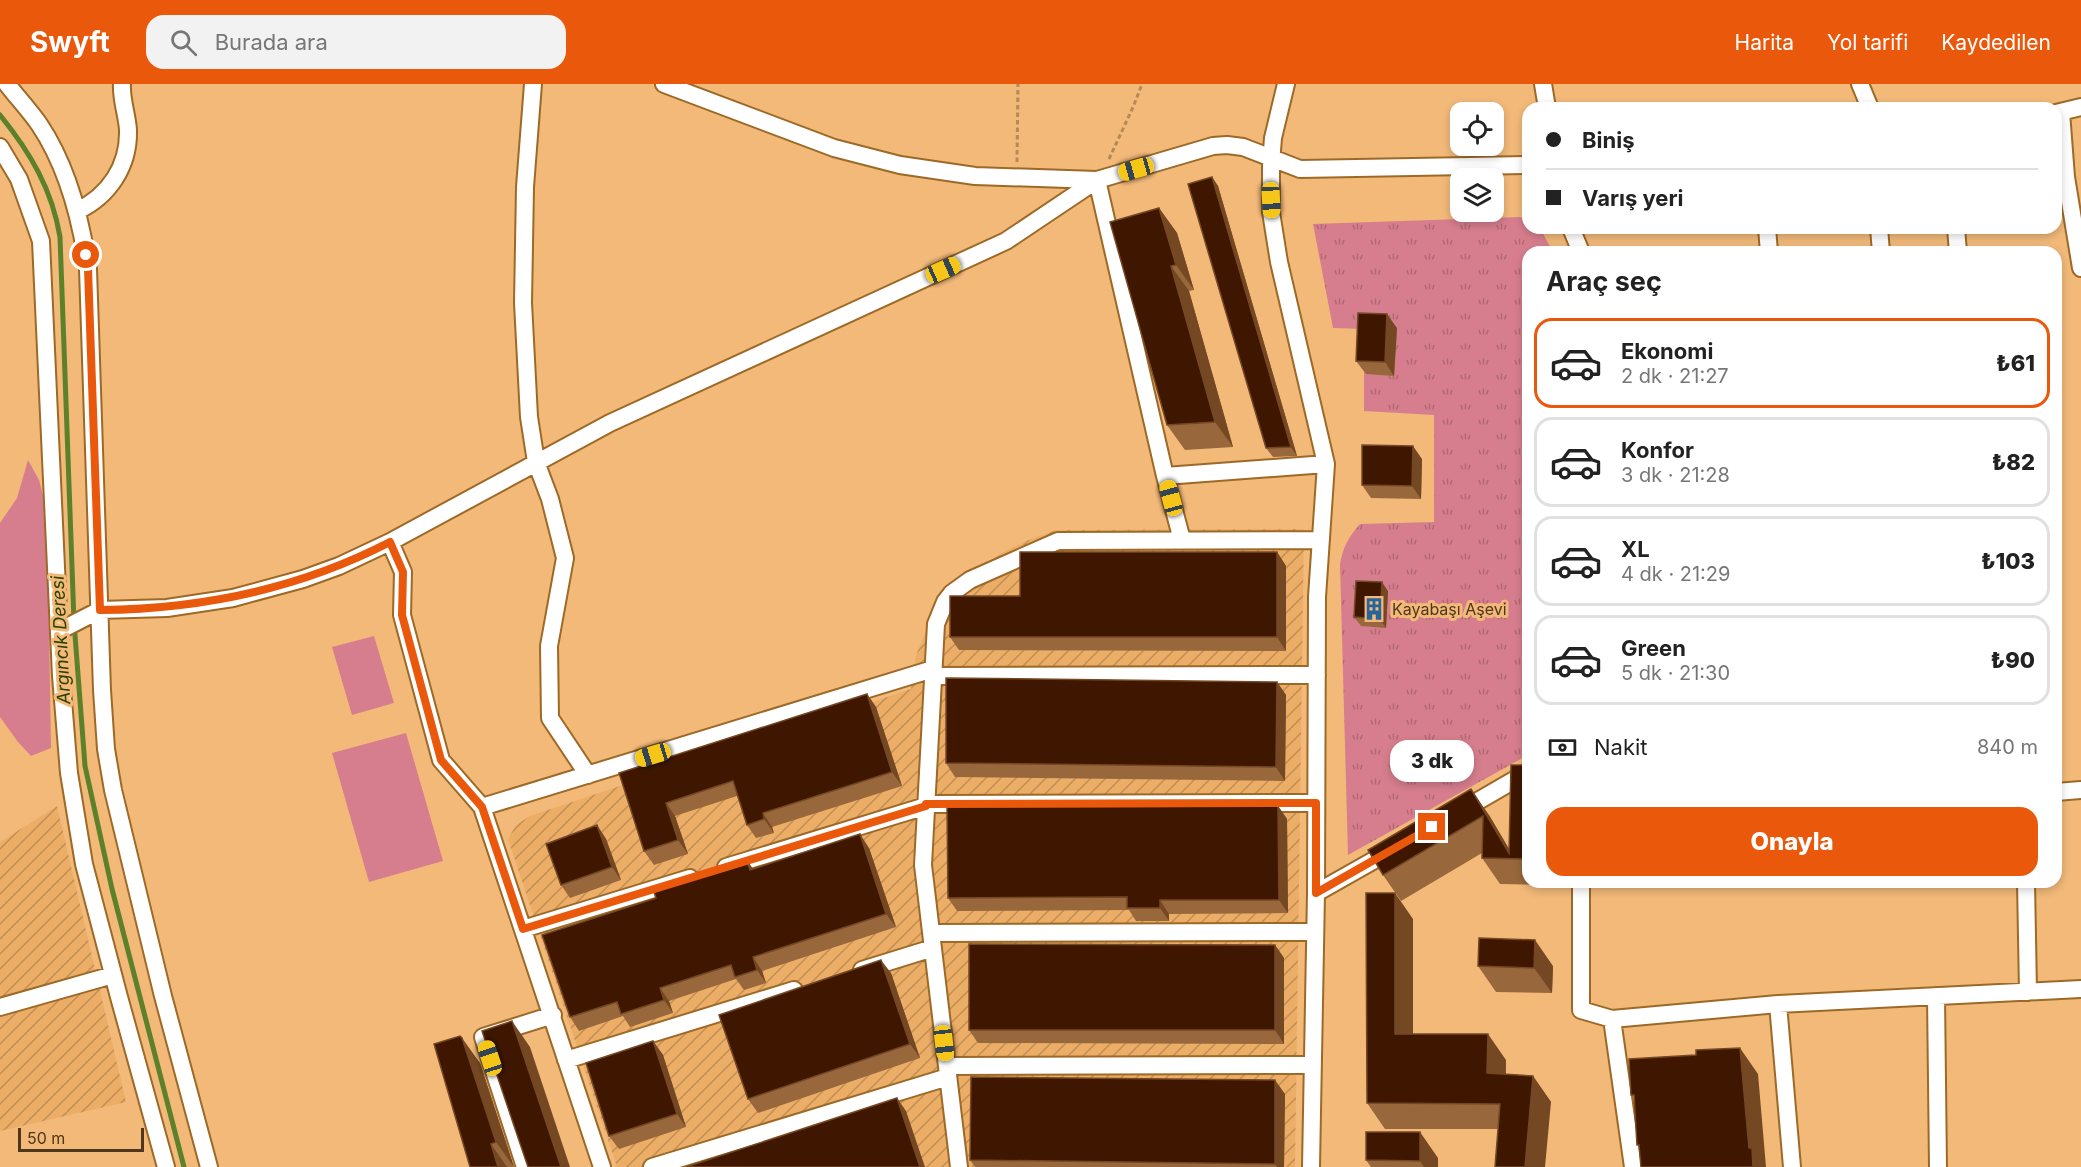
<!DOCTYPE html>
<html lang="tr">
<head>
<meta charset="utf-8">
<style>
	body { margin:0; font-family:Inter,sans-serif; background:#f2f2f2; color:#222; height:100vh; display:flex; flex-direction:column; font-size:22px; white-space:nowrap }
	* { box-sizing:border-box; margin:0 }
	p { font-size:20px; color:#767676 }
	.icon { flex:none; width:33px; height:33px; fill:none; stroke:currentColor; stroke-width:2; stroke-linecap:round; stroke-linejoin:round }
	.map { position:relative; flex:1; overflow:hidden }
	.details { position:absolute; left:1522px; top:162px; width:540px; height:642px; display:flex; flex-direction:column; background:#fff; border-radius:18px; box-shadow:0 3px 9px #0003 }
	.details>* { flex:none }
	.banner { position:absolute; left:1522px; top:18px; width:540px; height:132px; border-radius:18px; box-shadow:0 3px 9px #0003; display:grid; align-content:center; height:132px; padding:0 24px; background:#fff }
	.tools { position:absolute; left:1450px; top:18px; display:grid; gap:12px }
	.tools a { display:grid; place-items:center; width:54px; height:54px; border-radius:12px; background:#fff; box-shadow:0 3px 9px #0003; font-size:30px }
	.scale { position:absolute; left:18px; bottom:15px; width:126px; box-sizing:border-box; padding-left:6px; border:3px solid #4e371c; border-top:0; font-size:16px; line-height:21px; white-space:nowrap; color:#4e371c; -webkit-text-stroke:4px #f2b979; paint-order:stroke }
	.end { position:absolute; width:27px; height:27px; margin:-14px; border:8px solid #ea580c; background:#fff; box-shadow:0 0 0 3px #fff }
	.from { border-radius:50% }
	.bubble { position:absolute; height:42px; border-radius:18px; background:#fff; box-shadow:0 3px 9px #0003; font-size:20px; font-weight:800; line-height:42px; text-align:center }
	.car { position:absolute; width:18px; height:36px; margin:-18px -9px; border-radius:8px; box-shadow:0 0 4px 2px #0007; background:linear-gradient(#f5c518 24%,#345 0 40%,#f5c518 0 76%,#345 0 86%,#f5c518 0) }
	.banner b { display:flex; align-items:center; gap:21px; height:57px; font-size:22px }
	.banner b+b { border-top:2px solid #e0e0e0 }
	.banner i { width:15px; height:15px; background:#222 }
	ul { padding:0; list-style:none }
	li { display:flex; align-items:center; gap:18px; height:90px; margin:0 12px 9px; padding:0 12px; border:3px solid #e0e0e0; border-radius:18px }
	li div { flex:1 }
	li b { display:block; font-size:22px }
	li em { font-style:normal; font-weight:800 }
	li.selected { border-color:#ea580c }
	li>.icon { width:54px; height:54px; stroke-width:1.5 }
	h2 { padding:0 24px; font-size:27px; line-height:72px }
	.pay { display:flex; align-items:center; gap:15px; height:66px; padding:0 24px; font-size:22px }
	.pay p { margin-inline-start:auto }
	.primary-button { display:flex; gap:12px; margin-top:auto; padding:12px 24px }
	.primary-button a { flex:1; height:69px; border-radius:18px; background:#ea580c; color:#fff; font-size:24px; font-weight:800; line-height:69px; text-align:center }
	header { display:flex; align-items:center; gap:36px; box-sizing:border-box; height:84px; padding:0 30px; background:#ea580c; color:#fff }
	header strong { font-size:28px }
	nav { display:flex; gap:33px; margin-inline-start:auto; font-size:21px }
	.search { width:420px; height:54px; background:#f2f2f2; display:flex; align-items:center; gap:15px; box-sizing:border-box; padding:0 21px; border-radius:18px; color:#767676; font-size:22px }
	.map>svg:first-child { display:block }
</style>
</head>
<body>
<header>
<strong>Swyft</strong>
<div class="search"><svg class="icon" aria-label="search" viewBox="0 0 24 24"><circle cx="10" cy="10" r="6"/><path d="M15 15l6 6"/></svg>Burada ara</div>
<nav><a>Harita</a><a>Yol tarifi</a><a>Kaydedilen</a></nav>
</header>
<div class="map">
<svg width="2081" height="1083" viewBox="0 0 2081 1083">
	<defs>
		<pattern id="industrial-furrows" width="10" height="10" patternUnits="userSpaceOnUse" patternTransform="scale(1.5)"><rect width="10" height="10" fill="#ecae67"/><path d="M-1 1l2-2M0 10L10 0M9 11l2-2" fill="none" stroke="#c18e54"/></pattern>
		<pattern id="park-tufts" width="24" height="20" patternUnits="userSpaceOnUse" patternTransform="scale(1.5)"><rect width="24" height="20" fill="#d77e8e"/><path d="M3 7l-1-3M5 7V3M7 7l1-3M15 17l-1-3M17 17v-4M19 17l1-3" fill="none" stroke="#b16873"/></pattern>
	</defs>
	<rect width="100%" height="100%" fill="#f2b979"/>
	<path fill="url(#industrial-furrows)" d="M1304,445L1295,1083H617L508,755L516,741L530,732L911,605L916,571L929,540L967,492L1007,466L1031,455L1056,446Z
		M57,722L126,1018L0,1047V758Z"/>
	<path fill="#d77e8e" d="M28,376L39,396L47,427L51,664L31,672L18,658L0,633V439L17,414Z
		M374,552L394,619L352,631L332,563Z
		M406,649L443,777L369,798L332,669Z"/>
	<path fill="url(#park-tufts)" d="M1520,133L1528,136V144H1540L1553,168H1528V671L1348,771L1340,480C1343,463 1349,452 1360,440L1434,438V331L1364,327V245L1333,244L1313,140Z"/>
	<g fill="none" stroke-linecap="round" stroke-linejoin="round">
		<path stroke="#5d802a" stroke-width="5" d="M0,31C30,68 52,105 60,153L74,538L85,682L112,805L184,1083"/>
		<g stroke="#9d6927" stroke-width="20">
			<path id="minor" d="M7,0C17,13 29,26 39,40C68,83 81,135 88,185L102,606L106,665L113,706L163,912L209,1083
				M533,0L525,103L523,219L529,333L536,378L550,415L565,474L549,562L550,634L588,691
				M664,0L834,64L900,81L975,92L1097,96
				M1286,0L1273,54L1271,79V128L1279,178L1326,380L1317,513L1316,809L1311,1083
				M1543,0L1547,24
				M1860,0L1870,24
				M2061,28L2066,93L2081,184
				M2056,29L2081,23
				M0,63L19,95L41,157L61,592L69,689L84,780L119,913L166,1083
				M77,127C109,112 129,82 128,46C127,30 121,16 122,0
				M1571,144L1581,168
				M1767,144L1769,168
				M1879,144L1881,168
				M1956,144L1958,168
				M1165,392L1326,380
				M1182,456L1165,392L1097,96L1213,62L1227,61L1243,63L1300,85L1528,81
				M390,458L403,488L402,531L441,676L482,723L602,1083
				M59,547L100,526L167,524L233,514L303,495L339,482L390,458L610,339L1006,157L1097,96
				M933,592L1317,591
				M2056,708L2081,706
				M926,720L1316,719
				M482,723L933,585
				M1459,728L1528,688
				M726,783L926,722
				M1581,798V926L1612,935
				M2026,798L2028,908
				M1316,809L1392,766
				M523,845L690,794
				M931,849L1315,848
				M862,886L933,864
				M1936,912L1938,1083
				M1778,920L1792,1083
				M0,923L113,891
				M566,976L794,906
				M947,982L1313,981
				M525,1083L483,953L553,931
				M652,1083L948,993
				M959,1083L923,781L936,540L945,518L952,509L970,496L1058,457L1321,456
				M1633,1083L1612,935L1778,920L2081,905"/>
		</g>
		<path stroke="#b68957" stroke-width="3" stroke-dasharray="4.5 3" stroke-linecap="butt" d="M1109,75L1134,21L1142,0
			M1017,78L1018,0"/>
		<use href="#minor" stroke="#fff" stroke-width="16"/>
	</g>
	<path fill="#98683c" d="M1212,93L1218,102L1297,372L1273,373L1266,364Z
		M1159,124L1177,149L1194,206L1189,207L1233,363L1185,366L1167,341Z
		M1397,244L1394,292L1366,290L1356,277Z
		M1422,375L1421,415L1371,414L1362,401Z
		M1277,468L1286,482V567L959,566L950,553L1020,512Z
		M1388,507L1386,544L1361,542L1354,533Z
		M1277,598L1286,611L1285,697L955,693L946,679Z
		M867,610L876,623L902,702L772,743L774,749L756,754L747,741L737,712L675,732L688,770L654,781L644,767L619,689Z
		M1528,681V798H1554V801L1500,800L1482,774V769L1401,817L1383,791L1368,766L1489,731L1509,765Z
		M1278,722L1287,735L1288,829L1169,830V837H1136L1129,826L957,827L948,814Z
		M597,741L606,755L621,796L570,814L561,801Z
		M869,764L896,843L762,887L766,899L744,906L736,895L669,917L673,929L630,943L623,932L579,947L570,933L753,785Z
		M1413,835V950L1506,976V990L1533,992L1551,1018L1498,1045H1385L1367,1019Z
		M1275,861L1284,874V960L978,959L969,946Z
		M1478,882H1553L1552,909L1496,908Z
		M891,889L920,974L758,1029L748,1015Z
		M653,957L663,971L686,1043L619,1065L609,1052Z
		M480,979L514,1083H470Z
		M1285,1010L1284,1083H975L970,1076Z
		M1438,1074V1083H1371L1366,1076Z"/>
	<path fill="#754824" d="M1212,93L1218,102L1297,372L1291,363Z
		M1159,124L1177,149L1194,206L1176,181Z
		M1171,182L1189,207L1233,363L1215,338Z
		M1387,230L1397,244L1394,292L1385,278Z
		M1413,362L1422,375L1421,415L1412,402Z
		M1277,468L1286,482V567L1277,553Z
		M1382,498L1388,507L1386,544L1380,535Z
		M1277,598L1286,611L1285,697L1276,683Z
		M867,610L876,623L902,702L892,688Z
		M1471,705L1489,731L1515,775L1509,769Z
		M666,719L675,732L688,770L678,756Z
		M1278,722L1287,735L1288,829L1279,816Z
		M763,729L772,743L774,749L764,735Z
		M597,741L606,755L621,796L612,783Z
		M860,750L869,764L896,843L886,830Z
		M746,775L756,789L750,786Z
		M1395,809L1413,835V975L1395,950Z
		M1160,816L1169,830V837L1160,824Z
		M1535,856L1553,882L1552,909L1534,884Z
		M1275,861L1284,874V960L1275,946Z
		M753,873L762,887L766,899L757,886Z
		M881,876L891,889L920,974L910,960Z
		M660,904L669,917L673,929L664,916Z
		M512,937L530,963L570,1083H561Z
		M1488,950L1506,976L1505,1014L1487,989Z
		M462,954L480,979L514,1083L496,1058Z
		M653,957L663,971L686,1043L677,1030Z
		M1740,964L1758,990L1766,1083H1753L1749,1064Z
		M1533,992L1551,1018L1545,1083H1525Z
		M1275,996L1285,1010L1284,1083H1277L1275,1080Z
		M897,1014L906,1027L925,1083H920Z
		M1420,1048L1438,1074V1083H1424L1420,1077Z
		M491,1060L507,1083H498Z"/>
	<path fill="#3f1700" stroke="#754824" stroke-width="1.5" d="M1212,93L1291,363L1266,364L1188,100Z
		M1159,124L1176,181L1171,182L1215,338L1167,341L1110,138Z
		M1358,229L1387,230L1385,278L1356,277Z
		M1362,361L1413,362L1412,402L1362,401Z
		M1020,468H1277V553H950V512H1020Z
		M1356,497L1382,498L1380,535L1354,533Z
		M946,594L1277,598L1276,683L946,679Z
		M867,610L892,688L763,729L764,735L747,741L733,697L666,719L678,756L644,767L619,689Z
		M1511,681H1528V775L1482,774L1483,732L1383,791L1368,766L1471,705L1509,769Z
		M1278,722L1279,816H1160V824H1127V813L948,814L947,723Z
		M597,741L612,783L561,801L546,760Z
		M860,750L886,830L753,873L757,886L735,893L731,881L660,904L664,916L621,930L617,918L570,933L542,851L656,814L653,805L746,775L750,786Z
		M1366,809H1395V950H1488L1487,989L1533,992L1525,1083H1495L1500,1020L1367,1019Z
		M1479,854L1535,856L1534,884L1478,882Z
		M969,860L1275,861V946H969Z
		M881,876L910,960L748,1015L719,931Z
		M512,937L561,1083H528L482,947Z
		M460,952L462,954L496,1058L491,1060L498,1083H470L434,960Z
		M653,957L677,1030L609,1052L586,979Z
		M1740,964L1749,1064H1752L1753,1083H1641L1639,1061H1637L1634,1011H1631L1629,975L1696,971V966Z
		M971,993L1275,996V1080L970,1076Z
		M897,1014L920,1083H686Z
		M1366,1048H1420V1077L1366,1076Z"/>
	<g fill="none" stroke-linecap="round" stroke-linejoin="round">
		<path stroke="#ea580c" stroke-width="8" d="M86,171L88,185L100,526C202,525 299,505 390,458L403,488L402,531L441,676L482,723L523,845L926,722V720L1316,719V809L1432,743"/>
	</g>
	<defs>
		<g id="building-bare" transform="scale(1.8)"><path d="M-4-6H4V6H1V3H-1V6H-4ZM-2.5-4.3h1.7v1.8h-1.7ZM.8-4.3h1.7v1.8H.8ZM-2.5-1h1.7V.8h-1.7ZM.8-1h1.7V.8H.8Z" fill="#27649b" stroke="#f2b979" stroke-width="2.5" paint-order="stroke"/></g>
	</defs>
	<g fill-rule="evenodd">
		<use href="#building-bare" x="1374" y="525"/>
	</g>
	<g text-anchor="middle" stroke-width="6" stroke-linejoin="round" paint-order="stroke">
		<g font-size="16" fill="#4e371c" stroke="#f2b979" text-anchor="start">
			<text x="1392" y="531">Kayabaşı Aşevi</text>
		</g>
		<g font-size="18" font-style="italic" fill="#2a4100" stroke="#f2b979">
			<text transform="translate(61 556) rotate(-93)" y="6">Argıncık Deresi</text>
		</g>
	</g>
</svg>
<div class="tools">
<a><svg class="icon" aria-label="locate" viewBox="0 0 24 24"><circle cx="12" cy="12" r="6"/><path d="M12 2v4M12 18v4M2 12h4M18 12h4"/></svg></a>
<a><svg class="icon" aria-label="layers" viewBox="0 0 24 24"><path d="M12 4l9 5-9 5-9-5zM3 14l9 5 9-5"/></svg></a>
</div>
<div class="scale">50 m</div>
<i class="end from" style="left:86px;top:171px"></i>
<i class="end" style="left:1432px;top:743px"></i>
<div class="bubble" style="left:1390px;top:656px;width:84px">3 dk</div>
<i class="car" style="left:1136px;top:85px;rotate:254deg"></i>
<i class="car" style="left:1271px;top:116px;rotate:177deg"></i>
<i class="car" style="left:943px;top:186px;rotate:66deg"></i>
<i class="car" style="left:1171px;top:414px;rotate:345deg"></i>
<i class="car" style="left:653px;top:671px;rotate:253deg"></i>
<i class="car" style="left:944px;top:959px;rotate:173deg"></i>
<i class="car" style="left:490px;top:974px;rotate:342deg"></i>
<div class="banner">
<b><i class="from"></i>Biniş</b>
<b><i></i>Varış yeri</b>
</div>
<section class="details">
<h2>Araç seç</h2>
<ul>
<li class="selected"><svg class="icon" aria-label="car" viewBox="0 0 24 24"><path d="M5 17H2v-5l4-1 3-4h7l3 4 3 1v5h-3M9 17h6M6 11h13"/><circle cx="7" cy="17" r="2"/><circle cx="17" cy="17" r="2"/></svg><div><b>Ekonomi</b><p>2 dk · 21:27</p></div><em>₺61</em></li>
<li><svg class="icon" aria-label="car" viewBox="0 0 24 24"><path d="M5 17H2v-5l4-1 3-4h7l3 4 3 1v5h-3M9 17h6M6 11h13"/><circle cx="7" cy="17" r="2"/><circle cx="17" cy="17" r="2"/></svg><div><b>Konfor</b><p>3 dk · 21:28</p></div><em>₺82</em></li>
<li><svg class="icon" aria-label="car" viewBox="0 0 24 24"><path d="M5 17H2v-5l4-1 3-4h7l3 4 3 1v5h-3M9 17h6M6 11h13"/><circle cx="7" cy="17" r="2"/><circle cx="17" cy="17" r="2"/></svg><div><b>XL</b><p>4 dk · 21:29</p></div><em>₺103</em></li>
<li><svg class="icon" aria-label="car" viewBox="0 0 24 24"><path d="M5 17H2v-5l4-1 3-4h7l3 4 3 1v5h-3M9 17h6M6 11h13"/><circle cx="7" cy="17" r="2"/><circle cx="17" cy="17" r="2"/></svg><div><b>Green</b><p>5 dk · 21:30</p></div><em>₺90</em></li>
</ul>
<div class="pay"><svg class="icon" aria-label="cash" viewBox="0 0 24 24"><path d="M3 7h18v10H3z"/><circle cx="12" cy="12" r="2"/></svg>Nakit<p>840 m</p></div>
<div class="primary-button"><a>Onayla</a></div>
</section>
</div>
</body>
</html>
